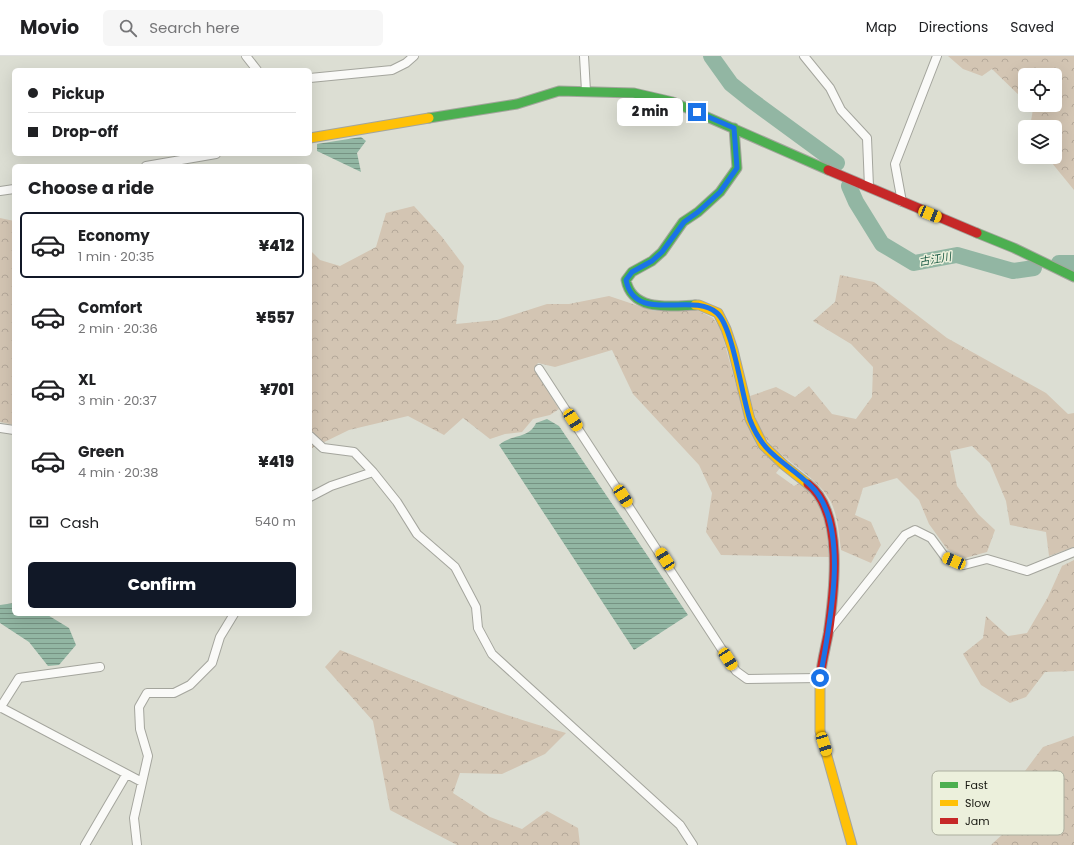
<!DOCTYPE html>
<html lang="en">
<head>
<meta charset="utf-8">
<style>
	body { margin:0; font-family:Poppins,"Noto Sans JP",sans-serif; background:#f6f6f6; color:#202124; height:100vh; display:flex; flex-direction:column; font-size:15px; white-space:nowrap }
	* { box-sizing:border-box; margin:0 }
	p { font-size:13px; color:#757577 }
	.icon { flex:none; width:22px; height:22px; fill:none; stroke:currentColor; stroke-width:2; stroke-linecap:round; stroke-linejoin:round }
	.map { position:relative; flex:1; overflow:hidden }
	.details { position:absolute; left:12px; top:108px; width:300px; height:452px; display:flex; flex-direction:column; background:#fff; border-radius:6px; box-shadow:0 4px 16px #0002 }
	.details>* { flex:none }
	.guide { position:absolute; left:12px; top:12px; width:300px; height:88px; border-radius:6px; box-shadow:0 4px 16px #0002; display:grid; align-content:center; height:88px; padding:0 16px; background:#fff }
	.tools { position:absolute; left:1018px; top:12px; display:grid; gap:8px }
	.tools a { display:grid; place-items:center; width:44px; height:44px; border-radius:6px; background:#fff; box-shadow:0 4px 16px #0002; font-size:20px }
	.end { position:absolute; width:18px; height:18px; margin:-9px; border:5px solid #1a73e8; background:#fff; box-shadow:0 0 0 2px #fff }
	.from { border-radius:50% }
	.bubble { position:absolute; height:28px; border-radius:6px; background:#fff; box-shadow:0 4px 16px #0002; font-size:13px; font-weight:800; line-height:28px; text-align:center }
	.car { position:absolute; width:12px; height:24px; margin:-12px -6px; border-radius:5px; box-shadow:0 0 3px 1px #0007; background:linear-gradient(#f5c518 24%,#345 0 40%,#f5c518 0 76%,#345 0 86%,#f5c518 0) }
	.guide b { display:flex; align-items:center; gap:14px; height:38px; font-size:15px }
	.guide b+b { border-top:1px solid #e0e0e0 }
	.guide i { width:10px; height:10px; background:#202124 }
	ul { padding:0; list-style:none }
	li { display:flex; align-items:center; gap:12px; height:66px; margin:0 8px 6px; padding:0 8px; border:2px solid transparent; border-radius:6px }
	li div { flex:1 }
	li b { display:block; font-size:15px }
	li em { font-style:normal; font-weight:800 }
	li.on { border-color:#111827 }
	li>.icon { width:36px; height:36px; stroke-width:1.5 }
	h2 { padding:0 16px; font-size:18px; line-height:48px }
	.pay { display:flex; align-items:center; gap:10px; height:44px; padding:0 16px; font-size:15px }
	.pay p { margin-inline-start:auto }
	.button { display:flex; gap:8px; margin-top:auto; padding:8px 16px }
	.button a { flex:1; height:46px; border-radius:6px; background:#111827; color:#fff; font-size:16px; font-weight:800; line-height:46px; text-align:center }
	header { display:flex; align-items:center; gap:24px; box-sizing:border-box; height:56px; padding:0 20px; background:#fff; border-bottom:1px solid #e0e0e0 }
	header strong { font-size:19px }
	nav { display:flex; gap:22px; margin-inline-start:auto; font-size:14px }
	.search { width:280px; height:36px; background:#f6f6f6; display:flex; align-items:center; gap:10px; box-sizing:border-box; padding:0 14px; border-radius:6px; color:#757577; font-size:15px }
	.map>svg:first-child { display:block }
</style>
</head>
<body>
<header>
<strong>Movio</strong>
<div class="search"><svg class="icon" aria-label="search" viewBox="0 0 24 24"><circle cx="10" cy="10" r="6"/><path d="M15 15l6 6"/></svg>Search here</div>
<nav><a>Map</a><a>Directions</a><a>Saved</a></nav>
</header>
<div class="map">
<svg width="1074" height="789" viewBox="0 0 1074 789">
	<defs>
		<pattern id="forest-crowns" width="20" height="18" patternUnits="userSpaceOnUse"><rect width="20" height="18" fill="#d3c5b3"/><path d="M2 6a3 3 0 1 1 6 0M12 15a3 3 0 1 1 6 0" fill="none" stroke="#b4a899"/></pattern>
		<pattern id="water-rules" width="6" height="5" patternUnits="userSpaceOnUse"><rect width="6" height="5" fill="#92b6a3"/><path d="M0 2.5h6" fill="none" stroke="#769383"/></pattern>
	</defs>
	<rect width="100%" height="100%" fill="#dcded3"/>
	<path fill="url(#forest-crowns)" d="M948,0H1074V134L1047,101H1055V71H1030L1033,53L1029,49H1055V19H1025V45L992,13L982,20L963,13Z
		M414,150L442,181L464,210L456,268L497,264L547,248H569L609,240L654,255L697,254L713,262L721,274L745,362L758,392L780,412L776,417L794,430L801,426L821,451L826,471L829,501L721,499L706,476L712,437L699,409L633,338L612,294L555,311L538,307L534,313L559,353L550,359L533,363L522,376L505,378L490,383L463,362L444,379L408,360L349,374L310,393V194L320,204L340,210L376,191L386,157Z
		M0,162L14,165V369L0,366Z
		M840,219L874,226L947,282L1046,337L1068,358L1074,357V491L1049,500L1046,476L1010,469L1006,445L990,407L972,390L950,395L957,430L978,458L995,474L987,496L965,502L947,493L929,468L919,444L897,422L863,432L855,459L871,466L881,489L871,507L841,494C839,478 838,461 831,446C817,420 787,408 768,385C757,373 754,356 750,340L776,331L795,341L809,330L832,358L856,363L872,341L873,311L851,288L813,265L835,246Z
		M1074,504V615L1045,616L1026,641L1010,647L981,629L963,598L983,582L986,560L1008,580L1027,577L1048,541L1062,510Z
		M340,594C414,624 488,656 566,677L545,698L502,718L460,717L453,737L490,761L522,773L547,755L578,772L580,789H457L390,754L373,665L325,611Z
		M1074,680V789H991L1005,776L1016,727L1043,691Z"/>
	<path fill="url(#water-rules)" d="M361,81L366,85L357,97L361,116L317,95V88Z
		M547,363L559,370L688,559L634,594L499,389C511,378 529,383 536,367Z
		M14,547V558H46L69,572L76,589L59,609L48,610L29,586L0,567V549Z"/>
	<g fill="none" stroke-linecap="round" stroke-linejoin="round">
		<path stroke="#92b6a3" stroke-width="16" d="M711,0L731,28L751,44L837,107
			M849,130L856,146L882,188L914,207L957,199L1013,215L1034,212
			M1059,207H1074"/>
		<g stroke="#a4a59d" stroke-width="10">
			<path id="street" d="M246,0L257,14
				M584,0L586,35
				M804,0L830,32L841,54L867,82L869,131
				M310,22L392,14L406,7L414,0
				M146,110L216,98
				M0,135L14,133
				M902,146L895,108L937,0
				M539,313L736,615L747,623L820,622
				M0,372L14,374
				M310,380L323,392L354,396L373,416L397,446L417,478L455,511L476,551L478,572L492,598L680,769L693,789
				M310,441L331,430L373,416
				M828,576L905,479L915,474L931,482L945,501L964,509L987,503L1027,515L1074,496
				M0,651L142,726
				M0,652L19,622L100,611
				M85,789L126,719
				M137,789L134,762L148,700L140,673L139,651L147,637H174L190,629L212,607L220,581L234,558"/>
		</g>
		<g stroke="#a4a59d" stroke-width="11">
			<path id="fast" d="M429,62L517,48L559,35L634,37L673,46L828,114
				M977,177L1014,192L1074,221
				M695,249C670,250 632,256 626,224L632,216L652,205L662,196L683,166L698,156L720,136L737,112L734,72"/>
		</g>
		<g stroke="#a4a59d" stroke-width="11">
			<path id="slow" d="M310,82L429,62
				M695,249H699L718,257L726,273L733,294L750,363L763,389L784,409L808,428
				M820,624V675L852,789"/>
		</g>
		<g stroke="#a4a59d" stroke-width="11">
			<path id="jam" d="M828,114L977,177
				M808,428C845,456 834,538 828,579C825,594 821,609 820,624"/>
		</g>
		<use href="#street" stroke="#fafaf8" stroke-width="8"/>
		<use href="#fast" stroke="#4caf50" stroke-width="9"/>
		<use href="#slow" stroke="#ffc107" stroke-width="9"/>
		<use href="#jam" stroke="#c62828" stroke-width="9"/>
	</g>
	<g fill="none" stroke-linecap="round" stroke-linejoin="round">
		<path stroke="#1a73e8" stroke-width="5" d="M697,56L734,72L737,112L720,136L698,156L684,166L662,196L652,205L632,216L626,224C635,269 692,235 717,257C733,271 742,341 750,364C764,400 785,405 810,429C852,468 829,572 820,622"/>
	</g>
	<g text-anchor="middle" stroke-width="3" stroke-linejoin="round" paint-order="stroke">
		<g font-size="11" font-style="italic" fill="#1b5a44" stroke="#ecf0dc">
			<text transform="translate(935 203) rotate(-10)" y="4">古江川</text>
		</g>
	</g>
	<rect x="932" y="715" width="132" height="64" rx="6" fill="#ecf0dc" stroke="#acaf9f" stroke-width="1"/>
	<rect x="940" y="726" width="18" height="6" fill="#4caf50"/>
	<rect x="940" y="744" width="18" height="6" fill="#ffc107"/>
	<rect x="940" y="762" width="18" height="6" fill="#c62828"/>
	<g font-size="11" fill="#161710">
		<text x="965" y="733">Fast</text>
		<text x="965" y="751">Slow</text>
		<text x="965" y="769">Jam</text>
	</g>
</svg>
<div class="tools">
<a><svg class="icon" aria-label="locate" viewBox="0 0 24 24"><circle cx="12" cy="12" r="6"/><path d="M12 2v4M12 18v4M2 12h4M18 12h4"/></svg></a>
<a><svg class="icon" aria-label="layers" viewBox="0 0 24 24"><path d="M12 4l9 5-9 5-9-5zM3 14l9 5 9-5"/></svg></a>
</div>
<i class="end from" style="left:820px;top:622px"></i>
<i class="end" style="left:697px;top:56px"></i>
<div class="bubble" style="left:617px;top:42px;width:66px">2 min</div>
<i class="car" style="left:930px;top:158px;rotate:112deg"></i>
<i class="car" style="left:573px;top:364px;rotate:147deg"></i>
<i class="car" style="left:623px;top:440px;rotate:147deg"></i>
<i class="car" style="left:665px;top:503px;rotate:327deg"></i>
<i class="car" style="left:954px;top:505px;rotate:293deg"></i>
<i class="car" style="left:728px;top:603px;rotate:147deg"></i>
<i class="car" style="left:824px;top:688px;rotate:163deg"></i>
<div class="guide">
<b><i class="from"></i>Pickup</b>
<b><i></i>Drop-off</b>
</div>
<section class="details">
<h2>Choose a ride</h2>
<ul>
<li class="on"><svg class="icon" aria-label="car" viewBox="0 0 24 24"><path d="M5 17H2v-5l4-1 3-4h7l3 4 3 1v5h-3M9 17h6M6 11h13"/><circle cx="7" cy="17" r="2"/><circle cx="17" cy="17" r="2"/></svg><div><b>Economy</b><p>1 min · 20:35</p></div><em>¥412</em></li>
<li><svg class="icon" aria-label="car" viewBox="0 0 24 24"><path d="M5 17H2v-5l4-1 3-4h7l3 4 3 1v5h-3M9 17h6M6 11h13"/><circle cx="7" cy="17" r="2"/><circle cx="17" cy="17" r="2"/></svg><div><b>Comfort</b><p>2 min · 20:36</p></div><em>¥557</em></li>
<li><svg class="icon" aria-label="car" viewBox="0 0 24 24"><path d="M5 17H2v-5l4-1 3-4h7l3 4 3 1v5h-3M9 17h6M6 11h13"/><circle cx="7" cy="17" r="2"/><circle cx="17" cy="17" r="2"/></svg><div><b>XL</b><p>3 min · 20:37</p></div><em>¥701</em></li>
<li><svg class="icon" aria-label="car" viewBox="0 0 24 24"><path d="M5 17H2v-5l4-1 3-4h7l3 4 3 1v5h-3M9 17h6M6 11h13"/><circle cx="7" cy="17" r="2"/><circle cx="17" cy="17" r="2"/></svg><div><b>Green</b><p>4 min · 20:38</p></div><em>¥419</em></li>
</ul>
<div class="pay"><svg class="icon" aria-label="cash" viewBox="0 0 24 24"><path d="M3 7h18v10H3z"/><circle cx="12" cy="12" r="2"/></svg>Cash<p>540 m</p></div>
<div class="button"><a>Confirm</a></div>
</section>
</div>
</body>
</html>
